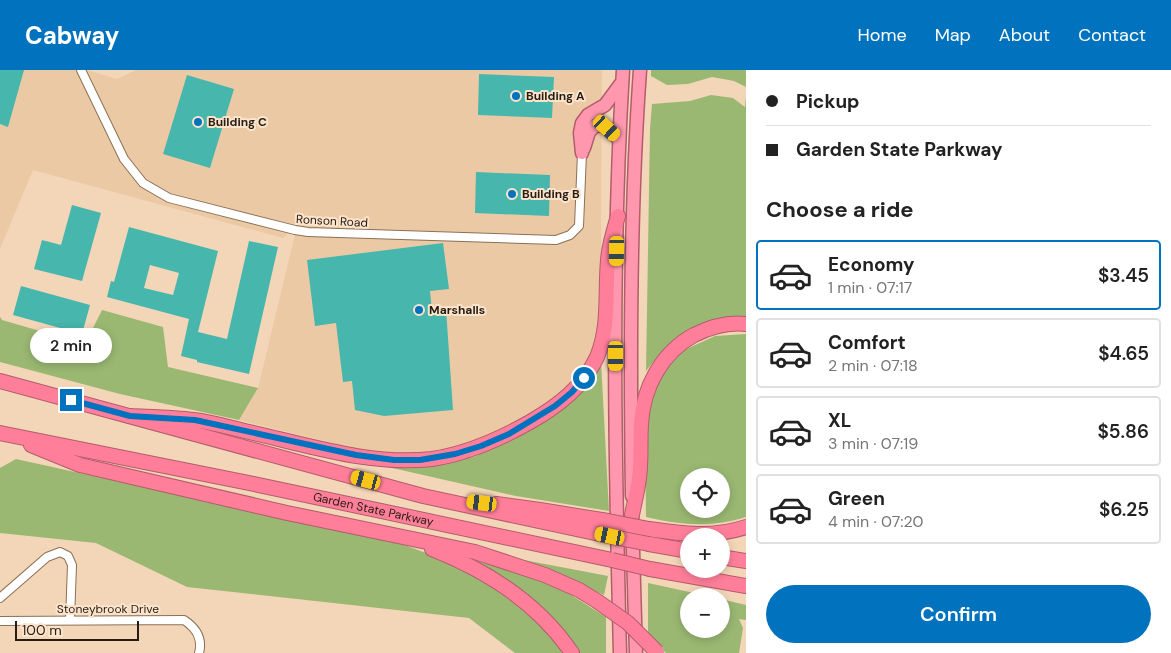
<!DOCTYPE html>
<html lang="en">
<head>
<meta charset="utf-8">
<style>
	body { margin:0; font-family:"DM Sans",sans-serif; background:#f6f6f6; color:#222; height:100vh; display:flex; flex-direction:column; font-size:19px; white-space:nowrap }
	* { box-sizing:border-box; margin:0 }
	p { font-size:16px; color:#767676 }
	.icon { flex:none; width:28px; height:28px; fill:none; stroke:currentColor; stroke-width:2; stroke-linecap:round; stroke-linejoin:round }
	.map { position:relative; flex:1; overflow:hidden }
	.side { display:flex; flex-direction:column; background:#fff; width:425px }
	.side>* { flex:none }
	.guide { display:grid; align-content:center; height:110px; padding:0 20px; background:#fff }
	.controls { position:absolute; left:680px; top:398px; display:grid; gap:10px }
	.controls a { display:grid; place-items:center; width:50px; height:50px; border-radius:50%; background:#fff; box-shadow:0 2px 8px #0003; font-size:25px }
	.scale { position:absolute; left:15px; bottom:12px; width:124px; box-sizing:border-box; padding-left:5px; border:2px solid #271c11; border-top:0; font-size:14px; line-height:18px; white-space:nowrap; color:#271c11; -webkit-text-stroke:4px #fce4cc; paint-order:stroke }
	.end { position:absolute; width:22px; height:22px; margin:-11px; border:6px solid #0172bd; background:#fff; box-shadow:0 0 0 2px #fff }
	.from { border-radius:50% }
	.bubble { position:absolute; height:35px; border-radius:18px; background:#fff; box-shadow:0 2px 8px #0003; font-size:16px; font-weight:600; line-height:35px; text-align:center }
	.car { position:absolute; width:15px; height:30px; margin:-15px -8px; border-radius:6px; box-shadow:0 0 4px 1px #0007; background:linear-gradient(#f5c518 24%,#345 0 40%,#f5c518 0 76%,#345 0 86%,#f5c518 0) }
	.guide b { display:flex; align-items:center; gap:18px; height:48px; font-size:19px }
	.guide b+b { border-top:1px solid #e0e0e0 }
	.guide i { width:12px; height:12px; background:#222 }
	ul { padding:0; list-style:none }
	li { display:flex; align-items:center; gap:15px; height:70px; margin:0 10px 8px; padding:0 10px; border:2px solid #e0e0e0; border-radius:5px }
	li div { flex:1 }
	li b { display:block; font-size:19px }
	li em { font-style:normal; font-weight:600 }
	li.active { border-color:#0172bd }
	li>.icon { width:45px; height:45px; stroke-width:1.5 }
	h2 { padding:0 20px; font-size:22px; line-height:60px }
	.cta { display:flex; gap:10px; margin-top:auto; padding:10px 20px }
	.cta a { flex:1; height:58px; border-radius:30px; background:#0172bd; color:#fff; font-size:20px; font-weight:600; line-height:58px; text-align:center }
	header { display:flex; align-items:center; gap:30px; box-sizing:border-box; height:70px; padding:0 25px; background:#0172bd; color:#fff }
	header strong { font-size:24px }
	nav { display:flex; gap:28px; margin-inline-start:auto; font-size:18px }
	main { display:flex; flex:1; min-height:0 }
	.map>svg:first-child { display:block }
</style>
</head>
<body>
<header>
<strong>Cabway</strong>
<nav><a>Home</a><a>Map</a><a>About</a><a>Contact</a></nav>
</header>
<main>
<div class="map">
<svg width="746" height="583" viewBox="0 0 746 583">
	<rect width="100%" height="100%" fill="#f3d6b8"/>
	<path fill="#ecc9a5" d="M0,0H87L117,9L136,0H602L601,168L604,216L599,265L582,301L566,323L533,345L464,377L429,384L373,383L239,350L258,318L297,156L283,168L33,100L0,179Z"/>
	<path fill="#9ab872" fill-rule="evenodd" d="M651,0H746V17L734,11L712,7L688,14L667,15L651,6Z
		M711,25L733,28L745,37L746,26V251C703,241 671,270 646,301L650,59L652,34L690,31Z
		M102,240L163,257L168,297L258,318L239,350L120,324L0,292V247L2,250L85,274Z
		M746,264V447C711,458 681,455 646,447L645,369L655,313L682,281L715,266ZM689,406H721V439H689Z
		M601,291L609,441L516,426L388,397L474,387L552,345Z
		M16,389L402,474L458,495L493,516L553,565L565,583H515L469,548L187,517L96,473L0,463V398Z
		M473,490L516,502L560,518L606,547V583H575Z
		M524,490L608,506L604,525Z
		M648,513L708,526H689V559H721V529L746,535V550L739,549L743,558L739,583H666L648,566Z"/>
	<path fill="#47b6ad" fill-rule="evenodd" d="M0,0H24L8,57L0,54Z
		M479,4L554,7L552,48L478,45Z
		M187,5L234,19L210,98L163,84Z
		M476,102L550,105L549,146L475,143Z
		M72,135L101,143L82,211L34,199L42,170L61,175Z
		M129,157L218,181L198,262L227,269L249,171L278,177L249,304L197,292V290L181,286L189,249L107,227L111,211L114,212ZM150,195L179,203L173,225L144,218Z
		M443,173L449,219L430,221L432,241L446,239L453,340L384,346L355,340L352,311L343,312L336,253L315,256L307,190Z
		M21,216L90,235L82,264L13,245Z"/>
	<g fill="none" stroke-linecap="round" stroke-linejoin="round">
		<g stroke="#8a7055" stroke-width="10">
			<path id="minor" d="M81,0L124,89L143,113L169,128L295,160L308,162L556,170L570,165L579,156L582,83
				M0,528L47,487L60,482L68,486L72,495L70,550
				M0,551L184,550C196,558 203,568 199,583"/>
		</g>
		<g stroke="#b35c6b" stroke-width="15">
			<path id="trunk" d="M584,78L589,62L596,55L604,56L619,69
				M582,83L580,63L582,53L588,45L605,35L622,12
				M632,426C630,284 630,141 640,0
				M632,446L636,583
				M620,583C615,389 611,194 623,0"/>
		</g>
		<g stroke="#b35c6b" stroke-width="16">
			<g id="motorway">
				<path d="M0,311L423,426L609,466"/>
				<path d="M130,346C151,347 173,347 194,350C212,352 231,358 249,362C308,375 371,396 432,389C466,384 500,369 530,352C558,336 583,317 597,287C610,256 605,223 608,190C609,175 614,160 618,146"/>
				<path id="s1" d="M0,363L254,414L612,490"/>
				<path d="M31,375L80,395L287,443L475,482L545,505L579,520L597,531"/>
				<path d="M496,434L540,440L608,451"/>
				<path d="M632,445C635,429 640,412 640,396C641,382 640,368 641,354C643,318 661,283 694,265C710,257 728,252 746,254"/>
				<path d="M649,459C682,464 713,468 746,457"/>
				<path d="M649,474L689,481"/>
				<path d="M432,479C488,501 538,533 572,583"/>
				<path d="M721,487L746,491"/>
				<path d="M650,499L746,516"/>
			</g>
		</g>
		<use href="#minor" stroke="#fff" stroke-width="8"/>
		<use href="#trunk" stroke="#ff98af" stroke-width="12"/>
		<use href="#motorway" stroke="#ff7f9b" stroke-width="14"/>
		<g stroke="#b35c6b" stroke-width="16" stroke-linecap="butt">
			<path id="motorway-bridge" d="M608,451L649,459
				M609,466L649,474
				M612,490L650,499
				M597,531L628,553L657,582"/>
		</g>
		<use href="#motorway-bridge" stroke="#ff7f9b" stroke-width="14"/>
	</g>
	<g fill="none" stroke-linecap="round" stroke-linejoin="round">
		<path stroke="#0172bd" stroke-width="6" d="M71,330L130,346L195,350L356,385L394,390H420L455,384L481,376L509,364L555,336L572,322L584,308"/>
	</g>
	<g fill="#0172bd" stroke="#fce4cc" stroke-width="2">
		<circle cx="516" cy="26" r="5"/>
		<circle cx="198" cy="52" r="5"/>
		<circle cx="512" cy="124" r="5"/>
		<circle cx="419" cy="240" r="5"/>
	</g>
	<g text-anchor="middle" stroke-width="4" stroke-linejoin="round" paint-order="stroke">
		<g font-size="12" font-weight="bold" fill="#271c11" stroke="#fce4cc" text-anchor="start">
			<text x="526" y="30">Building A</text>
			<text x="208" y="56">Building C</text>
			<text x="522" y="128">Building B</text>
			<text x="429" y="244">Marshalls</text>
		</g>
		<g font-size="12" fill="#271c11" stroke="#fce4cc">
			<text transform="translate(332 151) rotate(3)" y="4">Ronson Road</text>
			<text dy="4" stroke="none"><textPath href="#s1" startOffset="381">Garden State Parkway</textPath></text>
			<text x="108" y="543">Stoneybrook Drive</text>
		</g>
	</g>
</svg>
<div class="controls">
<a><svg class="icon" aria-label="locate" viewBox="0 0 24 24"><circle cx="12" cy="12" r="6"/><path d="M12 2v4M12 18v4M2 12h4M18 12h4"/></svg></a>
<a>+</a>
<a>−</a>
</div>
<div class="scale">100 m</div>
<i class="end from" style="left:584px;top:308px"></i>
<i class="end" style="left:71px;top:330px"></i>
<div class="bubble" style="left:30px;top:258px;width:82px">2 min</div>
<i class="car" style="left:607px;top:58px;rotate:132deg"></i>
<i class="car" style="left:617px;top:181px;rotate:181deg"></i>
<i class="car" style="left:616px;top:286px;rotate:180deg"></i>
<i class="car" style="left:366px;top:410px;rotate:285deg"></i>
<i class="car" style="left:482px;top:433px;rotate:277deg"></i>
<i class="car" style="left:610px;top:466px;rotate:282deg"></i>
</div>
<section class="side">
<div class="guide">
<b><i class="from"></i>Pickup</b>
<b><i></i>Garden State Parkway</b>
</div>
<h2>Choose a ride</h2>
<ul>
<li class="active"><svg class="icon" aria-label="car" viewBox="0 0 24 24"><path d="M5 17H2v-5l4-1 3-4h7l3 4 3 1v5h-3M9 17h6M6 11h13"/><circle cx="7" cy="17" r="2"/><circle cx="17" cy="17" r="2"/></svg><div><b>Economy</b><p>1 min · 07:17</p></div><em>$3.45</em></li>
<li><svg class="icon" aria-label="car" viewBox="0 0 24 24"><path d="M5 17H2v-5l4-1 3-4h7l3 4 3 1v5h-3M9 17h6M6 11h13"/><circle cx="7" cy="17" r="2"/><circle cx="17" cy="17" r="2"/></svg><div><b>Comfort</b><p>2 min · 07:18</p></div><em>$4.65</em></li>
<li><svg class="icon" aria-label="car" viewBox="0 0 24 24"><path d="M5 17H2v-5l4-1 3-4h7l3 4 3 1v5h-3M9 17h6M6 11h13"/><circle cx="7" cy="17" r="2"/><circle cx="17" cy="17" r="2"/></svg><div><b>XL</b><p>3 min · 07:19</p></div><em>$5.86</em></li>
<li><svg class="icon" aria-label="car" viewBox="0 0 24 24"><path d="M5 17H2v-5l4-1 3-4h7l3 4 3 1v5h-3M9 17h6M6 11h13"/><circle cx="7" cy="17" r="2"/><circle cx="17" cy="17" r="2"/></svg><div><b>Green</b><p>4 min · 07:20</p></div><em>$6.25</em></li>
</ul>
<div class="cta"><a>Confirm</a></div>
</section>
</main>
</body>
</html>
